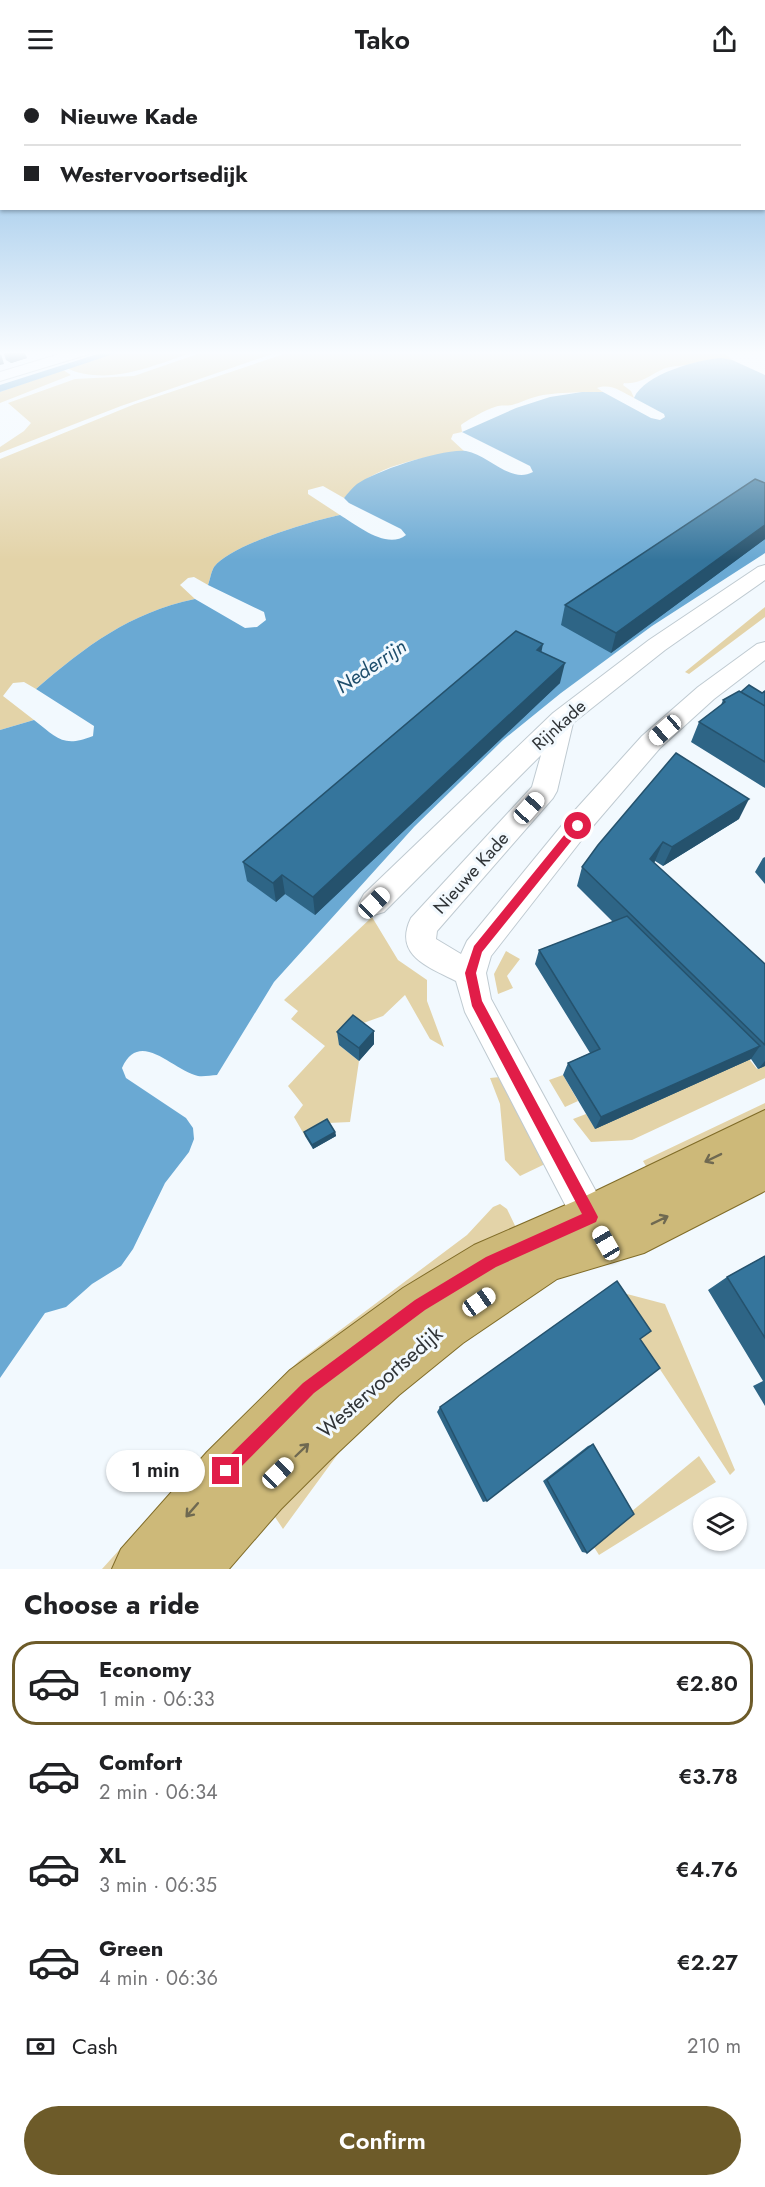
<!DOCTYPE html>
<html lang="en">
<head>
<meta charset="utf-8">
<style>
	body { margin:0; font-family:Jost,sans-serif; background:#f6f6f6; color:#202124; height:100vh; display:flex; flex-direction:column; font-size:22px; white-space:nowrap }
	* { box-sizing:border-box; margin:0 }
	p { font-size:20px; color:#757577 }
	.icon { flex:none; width:33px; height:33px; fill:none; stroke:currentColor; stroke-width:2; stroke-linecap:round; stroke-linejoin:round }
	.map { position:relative; height:1491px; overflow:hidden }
	.panel { display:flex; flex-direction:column; background:#fff; flex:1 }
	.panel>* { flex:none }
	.banner { position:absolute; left:0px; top:0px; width:765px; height:132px; box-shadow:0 2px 4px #0004; display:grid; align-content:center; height:132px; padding:0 24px; background:#fff }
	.controls { position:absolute; left:693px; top:1419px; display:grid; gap:12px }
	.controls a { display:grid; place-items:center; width:54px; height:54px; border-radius:50%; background:#fff; box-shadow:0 2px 4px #0004; font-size:30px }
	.end { position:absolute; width:27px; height:27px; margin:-14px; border:8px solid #e11d48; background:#fff; box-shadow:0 0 0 3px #fff }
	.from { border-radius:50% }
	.bubble { position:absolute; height:42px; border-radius:21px; background:#fff; box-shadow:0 2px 4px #0004; font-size:20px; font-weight:600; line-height:42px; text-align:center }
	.car { position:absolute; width:18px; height:36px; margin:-18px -9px; border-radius:8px; box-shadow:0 0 4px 2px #0007; background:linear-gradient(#fff 24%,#345 0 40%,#fff 0 76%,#345 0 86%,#fff 0) }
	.banner b { display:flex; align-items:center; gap:21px; height:57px; font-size:22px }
	.banner b+b { border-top:2px solid #e0e0e0 }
	.banner i { width:15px; height:15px; background:#202124 }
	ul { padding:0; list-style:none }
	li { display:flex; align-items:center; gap:18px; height:84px; margin:0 12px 9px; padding:0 12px; border:3px solid transparent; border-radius:24px }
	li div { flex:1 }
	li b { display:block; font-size:22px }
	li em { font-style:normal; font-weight:600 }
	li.selected { border-color:#6d5b29 }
	li>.icon { width:54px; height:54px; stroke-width:1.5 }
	h2 { padding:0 24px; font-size:27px; line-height:72px }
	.pay { display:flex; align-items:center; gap:15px; height:66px; padding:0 24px; font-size:22px }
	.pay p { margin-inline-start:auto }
	.button { display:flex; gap:12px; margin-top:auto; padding:12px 24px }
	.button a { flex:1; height:69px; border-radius:36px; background:#6d5b29; color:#fff; font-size:24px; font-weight:600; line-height:69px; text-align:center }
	header { display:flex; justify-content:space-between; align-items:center; height:78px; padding:0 24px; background:#fff; font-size:27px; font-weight:600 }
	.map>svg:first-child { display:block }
</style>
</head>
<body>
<header><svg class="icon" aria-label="menu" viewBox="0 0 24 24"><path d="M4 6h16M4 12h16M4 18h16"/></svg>Tako<svg class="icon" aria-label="share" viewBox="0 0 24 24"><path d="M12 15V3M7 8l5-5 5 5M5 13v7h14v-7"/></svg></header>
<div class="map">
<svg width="765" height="1491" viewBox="0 0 765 1491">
	<rect width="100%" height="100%" fill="#f2f9fe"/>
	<path fill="#e3d3a8" d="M122,273H196C155,287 109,309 66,290Z
		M206,273H281L121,328L0,375V369L24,353L31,345L8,325L75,301L134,298Z
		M293,273H736L738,275L733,273L725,275L732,282C715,279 702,283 686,287C678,288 671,288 663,291C650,297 639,307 624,305L623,307L631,313L634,320C622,314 611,305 597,310L603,314C583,314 563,314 543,317C531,319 520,325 512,327C508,328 503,327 498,328C489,330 469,341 461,347L462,354L453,356L451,361L464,373C423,379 372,387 344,420L323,408L308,412V416L340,437C312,443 232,466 214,489C211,494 210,502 208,507L194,499L188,500L180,507L195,521C129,535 86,568 36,611L24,604L13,605L3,618L34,642L0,652V381L135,326Z
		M63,292L71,297L0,325V314Z
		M765,529V539L689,596L685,594Z
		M372,839L398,882L427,902V923L444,969L430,961L405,917L383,938L355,948L339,967L359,983L350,1044L328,1045L305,1058L294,1039L303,1027L288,1008L325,968L291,941L298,933L284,922Z
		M506,873L520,881L507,898L513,910L498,916L494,896Z
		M749,981L757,991L765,988V1000L632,1062L591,1064L573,1041L586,1036L595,1050Z
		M563,997L578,1023L565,1029L549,1002Z
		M500,999L545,1086L520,1098L505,1082L500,1026L490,1000Z
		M765,1025V1043L651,1097L643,1083Z
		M500,1126L507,1131L520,1158L121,1491H102L223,1357L299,1283L467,1157L493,1129Z
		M627,1216L665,1226L735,1392L730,1397L614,1222Z
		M465,1260L354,1354L283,1451L275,1439L342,1357Z
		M699,1378L716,1404L599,1477L592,1466Z"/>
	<path fill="#6aa9d3" d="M107,273H122L0,314V307Z
		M722,280L732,282L765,297V475L652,548L561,615L503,662L414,749L274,904L217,997C211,997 204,999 198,998C173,993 140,950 122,990L126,1000L186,1040L193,1050L194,1061L189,1074L165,1105L133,1171L121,1188L92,1206L66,1229L45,1235L0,1300V652L34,642C57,660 63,670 93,658L94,648L36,611C86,568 129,535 195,521L245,550L257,549L266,542L264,534L208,507C210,502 211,494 214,489C232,466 312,443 340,437C358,448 387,472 406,457L401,451L349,425L344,420C348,415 352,410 357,406C375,393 444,370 466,373C489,377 510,406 533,394L530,388L462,354L516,330L550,319L582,314H603L651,340L660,342L665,339L664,336L634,320C644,296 699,281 722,280Z"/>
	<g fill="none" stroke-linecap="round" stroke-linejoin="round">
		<g stroke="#bfcad1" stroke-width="2">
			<path id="minor" d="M70,273H91L89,276L0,303V294Z
				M765,487V502L665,572L573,645L557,713L553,720L437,853L436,861L461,876L467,863L567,741L642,658L698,609L757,566L765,564V582L714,621L660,670L587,755L491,878L486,895L491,921L617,1152L611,1165L598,1171L585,1165L465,934L456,903C428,889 393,877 411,840L532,709L541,677L384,834L374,837L364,834L359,825L364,816L553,635L649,562L758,489Z"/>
		</g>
		<g stroke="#806c28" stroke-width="2">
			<path id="major" d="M765,1032V1113L644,1175L557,1201L463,1265L399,1317L330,1382L281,1431L229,1491H112L121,1471L207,1374L290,1292L403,1210L474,1167L575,1123Z"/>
		</g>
		<use href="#minor" fill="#fff" fill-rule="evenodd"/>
		<use href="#major" fill="#cdb979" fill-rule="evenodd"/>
	</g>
	<path fill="#2e6586" d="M3,273L27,280L11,285L6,282Z
		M765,405V461L611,575L561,547L565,527Z
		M541,574L560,605L315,837L285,816L276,824L247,803L243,784Z
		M765,613V710L691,664L699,644L721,627L723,622L741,614L762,615Z
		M739,741L663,788L655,783L654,785L765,886V988L758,991L751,981L595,1051L563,997L568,985L590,975L535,886L539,872L613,844L577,808L582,789Z
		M765,779V806L755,794L763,780Z
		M337,954L374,966L359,983L339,967Z
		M304,1054H335L336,1058L313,1071L305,1058Z
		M765,1178V1328L753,1308L763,1303L708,1212L727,1199Z
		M640,1261L487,1423L483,1424L437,1334L440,1329Z
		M593,1366L587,1475L582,1474L543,1403L588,1368Z"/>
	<path fill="#25526d" d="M18,273H24L27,280L11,285L8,276Z
		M1,276L4,286L0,287V277Z
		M765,447V461L611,575L616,555Z
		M543,566L539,586L537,572Z
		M565,585L560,605L315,837L313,819Z
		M749,721L739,741L663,788L672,769Z
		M663,764L655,783L643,800L650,781Z
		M282,797L285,816L276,824L273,805Z
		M374,953V966L359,983V970Z
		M760,968L751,981L595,1051L601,1039Z
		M765,983V988L758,991Z
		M335,1054L336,1058L313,1071L312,1067Z"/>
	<path fill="#35759c" stroke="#25526d" stroke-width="1.5" d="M3,273H18L8,276Z
		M755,401L765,405V447L616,555L565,527Z
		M516,553L543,566L537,572L565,585L313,819L282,797L273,805L243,784Z
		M749,607L762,615L765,613V628L741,614Z
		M739,613L765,628V684L699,644L725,624L723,622Z
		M676,675L749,721L672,769L663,764L650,781L765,886V967L582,789L598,767Z
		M627,838L760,968L601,1039L568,985L600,971L539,872Z
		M353,937L374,953L359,970L337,954Z
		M327,1041L335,1054L312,1067L304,1054Z
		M765,1178V1260L727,1199Z
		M617,1203L651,1253L640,1261L660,1290L487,1423L440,1329Z
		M593,1366L634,1436L587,1475L547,1402Z"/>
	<defs><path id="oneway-shaft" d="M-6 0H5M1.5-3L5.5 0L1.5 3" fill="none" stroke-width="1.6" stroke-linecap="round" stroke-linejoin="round" transform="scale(1.5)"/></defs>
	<g stroke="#6f6951">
		<use href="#oneway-shaft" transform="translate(713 1080) rotate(154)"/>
		<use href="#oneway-shaft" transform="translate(660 1142) rotate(-26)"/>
		<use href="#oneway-shaft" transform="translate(302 1372) rotate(-44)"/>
		<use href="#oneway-shaft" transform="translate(192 1432) rotate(131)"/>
	</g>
	<linearGradient id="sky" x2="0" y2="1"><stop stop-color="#75b0e0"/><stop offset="0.57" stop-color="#f9fcff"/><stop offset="1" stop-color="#f9fcff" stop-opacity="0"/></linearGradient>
	<rect width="765" height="482" fill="url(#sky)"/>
	<path fill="#e11d48" d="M578,744L582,748L581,751L482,874L476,895L482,923L596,1135L598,1139L596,1144L496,1189L425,1232L314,1315L231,1399L226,1401L220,1399L218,1393L220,1387L303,1305L415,1222L486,1179L582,1136L472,928L465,895L474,868L574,745Z"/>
	<g text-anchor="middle" stroke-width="6" stroke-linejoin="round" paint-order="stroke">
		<g font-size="18" fill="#303437" stroke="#f2f9fe">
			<text transform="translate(559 647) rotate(-42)" y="6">Rijnkade</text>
			<text transform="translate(471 795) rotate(-48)" y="6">Nieuwe Kade</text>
		</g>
		<g font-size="20" font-style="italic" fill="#1e4e6c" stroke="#f2f9fe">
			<text transform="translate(371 588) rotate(-34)" y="7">Nederrijn</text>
		</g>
		<g font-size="21" fill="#303437" stroke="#f2f9fe">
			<text transform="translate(380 1304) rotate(-41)" y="7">Westervoortsedijk</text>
		</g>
	</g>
</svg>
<div class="controls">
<a><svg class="icon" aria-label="layers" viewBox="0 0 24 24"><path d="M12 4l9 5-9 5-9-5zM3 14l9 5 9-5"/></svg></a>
</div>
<i class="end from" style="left:578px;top:748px"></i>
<i class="end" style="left:226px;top:1393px"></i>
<div class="bubble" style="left:106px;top:1372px;width:99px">1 min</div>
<i class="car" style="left:665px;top:652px;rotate:229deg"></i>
<i class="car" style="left:529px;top:730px;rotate:42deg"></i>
<i class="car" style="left:374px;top:825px;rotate:46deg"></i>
<i class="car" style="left:606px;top:1165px;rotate:330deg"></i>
<i class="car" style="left:479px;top:1224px;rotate:55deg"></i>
<i class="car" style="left:278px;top:1395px;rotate:46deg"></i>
<div class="banner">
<b><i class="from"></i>Nieuwe Kade</b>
<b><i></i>Westervoortsedijk</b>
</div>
</div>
<section class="panel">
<h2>Choose a ride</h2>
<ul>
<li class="selected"><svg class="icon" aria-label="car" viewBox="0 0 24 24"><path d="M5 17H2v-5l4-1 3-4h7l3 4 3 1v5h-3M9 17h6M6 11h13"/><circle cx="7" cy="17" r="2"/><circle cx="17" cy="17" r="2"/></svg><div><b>Economy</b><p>1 min · 06:33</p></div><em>€2.80</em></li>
<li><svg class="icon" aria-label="car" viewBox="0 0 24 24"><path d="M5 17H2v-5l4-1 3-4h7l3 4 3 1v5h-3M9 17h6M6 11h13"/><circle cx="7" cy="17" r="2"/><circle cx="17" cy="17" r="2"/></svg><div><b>Comfort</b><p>2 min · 06:34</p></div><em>€3.78</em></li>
<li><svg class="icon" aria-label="car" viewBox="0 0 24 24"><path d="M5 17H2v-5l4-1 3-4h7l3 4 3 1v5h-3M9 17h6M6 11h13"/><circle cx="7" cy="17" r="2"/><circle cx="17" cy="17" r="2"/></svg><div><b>XL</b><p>3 min · 06:35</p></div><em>€4.76</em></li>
<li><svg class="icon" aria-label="car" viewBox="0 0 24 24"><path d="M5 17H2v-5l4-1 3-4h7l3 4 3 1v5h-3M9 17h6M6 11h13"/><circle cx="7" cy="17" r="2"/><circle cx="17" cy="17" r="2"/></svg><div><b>Green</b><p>4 min · 06:36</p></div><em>€2.27</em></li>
</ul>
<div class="pay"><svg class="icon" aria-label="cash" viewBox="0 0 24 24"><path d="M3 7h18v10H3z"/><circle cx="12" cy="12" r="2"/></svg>Cash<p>210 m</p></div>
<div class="button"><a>Confirm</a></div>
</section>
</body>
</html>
